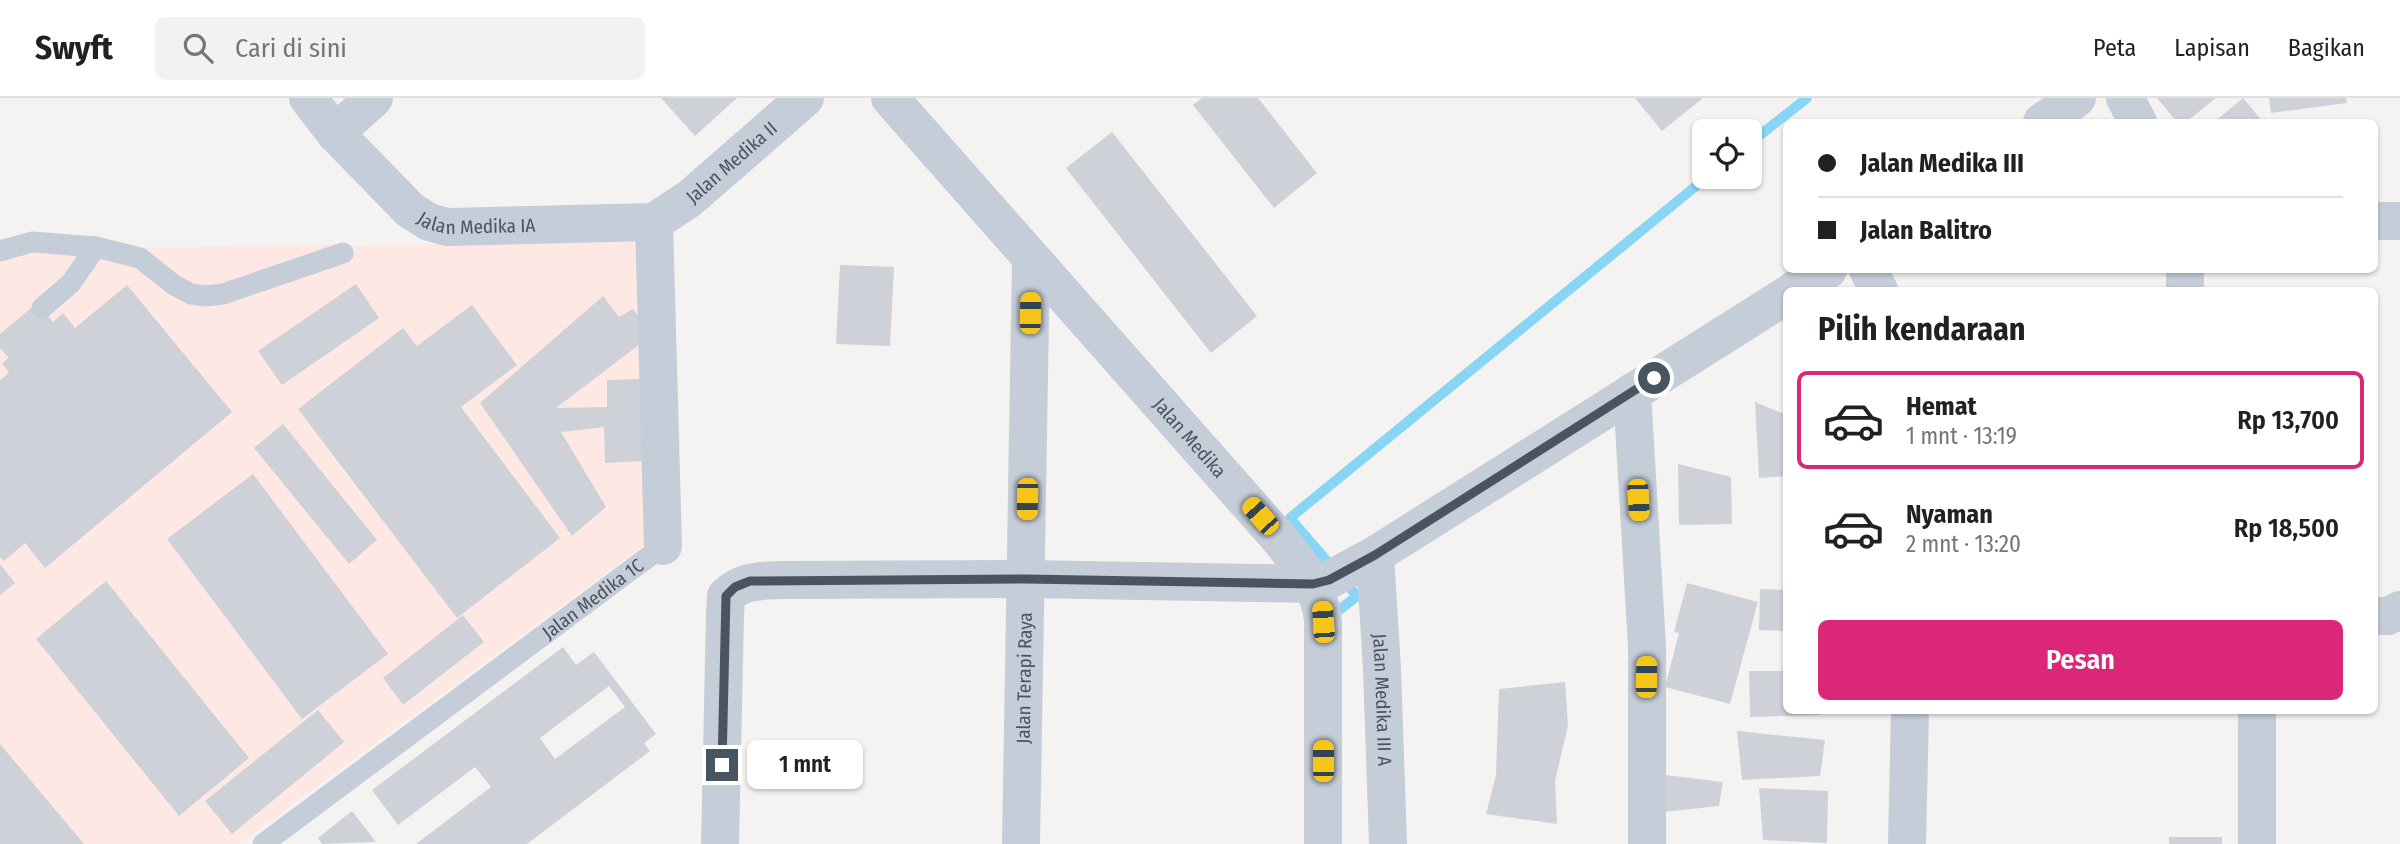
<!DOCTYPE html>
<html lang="id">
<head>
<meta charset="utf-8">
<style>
	body { margin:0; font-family:"Fira Sans Condensed",sans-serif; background:#f2f2f2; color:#202124; height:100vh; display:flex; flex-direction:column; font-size:26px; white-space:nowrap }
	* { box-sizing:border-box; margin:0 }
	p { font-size:23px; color:#757577 }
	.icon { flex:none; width:38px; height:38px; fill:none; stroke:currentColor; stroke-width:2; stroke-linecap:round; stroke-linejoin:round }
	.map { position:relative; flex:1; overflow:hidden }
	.panel { position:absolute; left:1783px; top:189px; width:595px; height:427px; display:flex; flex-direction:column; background:#fff; border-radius:10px; box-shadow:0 2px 5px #0004 }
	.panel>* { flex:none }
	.top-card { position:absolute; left:1783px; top:21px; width:595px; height:154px; border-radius:10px; box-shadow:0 2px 5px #0004; display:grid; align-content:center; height:154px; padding:0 35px; background:#fff }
	.fabs { position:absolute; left:1692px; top:21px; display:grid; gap:14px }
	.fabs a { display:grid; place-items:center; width:70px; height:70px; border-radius:10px; background:#fff; box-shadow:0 2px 5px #0004; font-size:35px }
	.end { position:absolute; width:32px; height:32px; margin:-16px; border:9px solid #485462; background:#fff; box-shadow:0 0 0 4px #fff }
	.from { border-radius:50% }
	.bubble { position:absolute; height:49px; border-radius:10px; background:#fff; box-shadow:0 2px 5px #0004; font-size:23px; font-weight:600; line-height:49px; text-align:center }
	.car { position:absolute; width:21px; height:42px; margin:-21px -10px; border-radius:9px; box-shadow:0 0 5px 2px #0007; background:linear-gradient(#f5c518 24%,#345 0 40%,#f5c518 0 76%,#345 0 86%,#f5c518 0) }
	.top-card b { display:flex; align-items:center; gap:24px; height:66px; font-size:26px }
	.top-card b+b { border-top:2px solid #e0e0e0 }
	.top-card i { width:18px; height:18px; background:#202124 }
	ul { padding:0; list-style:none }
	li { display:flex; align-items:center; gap:21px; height:98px; margin:0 14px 10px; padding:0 21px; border:4px solid transparent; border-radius:10px }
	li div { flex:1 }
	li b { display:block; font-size:26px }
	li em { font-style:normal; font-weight:600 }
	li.current { border-color:#db2777 }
	li>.icon { width:63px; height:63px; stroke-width:1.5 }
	h2 { padding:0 35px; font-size:32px; line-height:84px }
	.button { display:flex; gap:14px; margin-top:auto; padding:14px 35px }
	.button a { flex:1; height:80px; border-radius:10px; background:#db2777; color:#fff; font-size:28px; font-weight:600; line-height:80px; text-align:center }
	header { display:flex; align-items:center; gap:42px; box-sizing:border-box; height:98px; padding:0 35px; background:#fff; border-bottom:2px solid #e0e0e0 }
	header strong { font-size:33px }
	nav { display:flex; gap:38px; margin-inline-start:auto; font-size:24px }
	.search { width:490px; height:63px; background:#f2f2f2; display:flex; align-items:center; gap:18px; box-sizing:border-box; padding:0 24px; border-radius:10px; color:#757577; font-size:26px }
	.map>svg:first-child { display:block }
</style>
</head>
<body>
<header>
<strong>Swyft</strong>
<div class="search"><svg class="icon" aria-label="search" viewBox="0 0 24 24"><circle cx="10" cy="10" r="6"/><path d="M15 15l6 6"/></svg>Cari di sini</div>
<nav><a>Peta</a><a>Lapisan</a><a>Bagikan</a></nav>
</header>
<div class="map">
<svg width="2400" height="746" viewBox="0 0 2400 746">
	<rect width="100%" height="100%" fill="#f5f3f2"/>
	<path fill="#fee8e3" d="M641,144L647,445L239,746H0V151Z"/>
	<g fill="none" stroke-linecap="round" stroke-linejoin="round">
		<path stroke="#88d5f5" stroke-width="10" d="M1750,45L1807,0
			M1329,520L1357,498L1290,420L1707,79"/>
	</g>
	<path fill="#ced1d8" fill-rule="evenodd" d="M661,0H737L695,38Z
		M1202,0H1258L1317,75L1274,110L1193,7Z
		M1635,0H1703L1662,33Z
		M2157,0H2216L2186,24H2177Z
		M2243,0L2263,24H2214Z
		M2269,0H2346L2347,5L2271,15Z
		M1112,34L1257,218L1211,255L1066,70Z
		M840,167L894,169L890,248L836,246Z
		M356,186L379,220L282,287L258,253Z
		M127,187L232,314L45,470L25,445L4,463L0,459V282L9,275L2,265L9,260L0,250V236L38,204L53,224L63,215L75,230Z
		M603,198L619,219L633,211L652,237L556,310L607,309V282L642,281V363L605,365L604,329L561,334L606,409L572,438L480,305Z
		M472,207L517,267L461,309L560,440L457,520L298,311L403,230L417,248Z
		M1755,304L1787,317V378L1759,380Z
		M283,326L377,442L349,466L254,350Z
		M1678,366L1731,379L1732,426L1679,427Z
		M253,376L388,556L302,621L167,441Z
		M0,466L15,485L0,497Z
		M106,483L249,660L179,718L36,541Z
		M1687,485L1758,504L1730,606L1665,589L1679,535L1674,534Z
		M1760,491L1787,492V533L1759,532Z
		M463,517L484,544L403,607L383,580Z
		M563,549L576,567L594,554L656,636L644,645L650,653L527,746H416L491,689L475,669L398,727L372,692ZM609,588L625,609L555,661L540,640Z
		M1749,573H1787V612H1820V617L1750,619Z
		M1565,584L1568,628L1555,683L1557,726L1486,716L1496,677L1499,591Z
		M318,612L344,644L232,736L205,703Z
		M1737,633L1825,642L1820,678L1742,682Z
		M0,646L84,746H0Z
		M1657,676L1723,684L1719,708L1654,715Z
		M1759,690L1828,693L1827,745L1763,742Z
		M352,713L376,744L322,746L318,740Z
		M2169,739H2222V746H2169Z"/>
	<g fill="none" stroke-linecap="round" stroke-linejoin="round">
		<g stroke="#c5cdd8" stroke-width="21">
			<path d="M0,153L32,144L96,149L140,160L174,187L191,196L206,198L223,196L343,155"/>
			<path d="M42,210L71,185L96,149"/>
			<path id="s1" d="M263,746L663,448"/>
		</g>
		<g stroke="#c5cdd8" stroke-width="38">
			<path id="s2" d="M308,0L335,35L410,112L429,124L447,129L654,124"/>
			<path id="s3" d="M890,0L1277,438C1299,465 1321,489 1323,524V746"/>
			<path d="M2125,0L2138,24"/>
			<path d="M2042,24L2077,0"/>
			<path d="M335,35L374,0"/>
			<path d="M2375,123H2400"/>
			<path d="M654,124L663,448"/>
			<path id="s4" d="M654,124L689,101L805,0"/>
			<path d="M1868,172L1879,192"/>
			<path d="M1794,192L1828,172"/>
			<path d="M2185,192V172"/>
			<path d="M1632,294L1647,548V746"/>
			<path id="s5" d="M1375,457L1382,571L1388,746"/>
			<path d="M2375,518H2388L2400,512"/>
			<path d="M720,746L725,517L726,498C743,482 759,483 781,482L1026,481L1313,486L1329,482L1375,457L1787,197"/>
			<path id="s6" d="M1021,746L1031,162"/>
			<path d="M1907,746L1910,612"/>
			<path d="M2257,746V612"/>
		</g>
	</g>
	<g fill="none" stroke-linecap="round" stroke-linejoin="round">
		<path stroke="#485462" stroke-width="9" d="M722,667L726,498L735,489L750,483L1026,481L1313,486L1329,482L1375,457L1654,280"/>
	</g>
	<g text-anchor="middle" stroke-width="7" stroke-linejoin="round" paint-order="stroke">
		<g font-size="19" fill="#485462" stroke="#fff">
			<text dy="7" stroke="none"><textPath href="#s4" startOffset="98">Jalan Medika II</textPath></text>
			<text dy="7" stroke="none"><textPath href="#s2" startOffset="222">Jalan Medika IA</textPath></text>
			<text dy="7" stroke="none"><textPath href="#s3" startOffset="453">Jalan Medika</textPath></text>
			<text dy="7" stroke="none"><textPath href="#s1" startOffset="411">Jalan Medika 1C</textPath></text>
			<text dy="7" stroke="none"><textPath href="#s6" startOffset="166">Jalan Terapi Raya</textPath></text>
			<text dy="7" stroke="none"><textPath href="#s5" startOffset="145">Jalan Medika III A</textPath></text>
		</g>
	</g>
</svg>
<div class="fabs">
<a><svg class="icon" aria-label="locate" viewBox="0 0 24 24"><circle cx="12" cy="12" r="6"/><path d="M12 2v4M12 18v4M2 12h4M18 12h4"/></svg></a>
</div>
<i class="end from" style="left:1654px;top:280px"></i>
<i class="end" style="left:722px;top:667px"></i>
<div class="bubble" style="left:747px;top:642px;width:116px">1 mnt</div>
<i class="car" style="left:1030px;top:215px;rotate:1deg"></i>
<i class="car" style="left:1027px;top:401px;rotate:181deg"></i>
<i class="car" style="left:1638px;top:402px;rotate:177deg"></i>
<i class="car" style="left:1260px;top:418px;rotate:318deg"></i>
<i class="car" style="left:1323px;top:524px;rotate:356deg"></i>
<i class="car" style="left:1646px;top:579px;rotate:1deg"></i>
<i class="car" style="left:1323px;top:663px;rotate:0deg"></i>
<div class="top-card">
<b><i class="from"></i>Jalan Medika III</b>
<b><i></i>Jalan Balitro</b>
</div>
<section class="panel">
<h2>Pilih kendaraan</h2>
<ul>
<li class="current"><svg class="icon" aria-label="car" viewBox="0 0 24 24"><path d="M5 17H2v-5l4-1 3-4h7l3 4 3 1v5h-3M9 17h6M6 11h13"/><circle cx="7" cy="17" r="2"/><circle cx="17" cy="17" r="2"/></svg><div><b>Hemat</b><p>1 mnt · 13:19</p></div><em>Rp 13,700</em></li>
<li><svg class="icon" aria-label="car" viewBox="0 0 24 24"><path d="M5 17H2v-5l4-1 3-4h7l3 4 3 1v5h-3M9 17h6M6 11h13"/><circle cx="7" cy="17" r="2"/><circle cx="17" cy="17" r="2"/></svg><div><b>Nyaman</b><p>2 mnt · 13:20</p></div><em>Rp 18,500</em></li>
</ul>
<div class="button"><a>Pesan</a></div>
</section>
</div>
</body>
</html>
